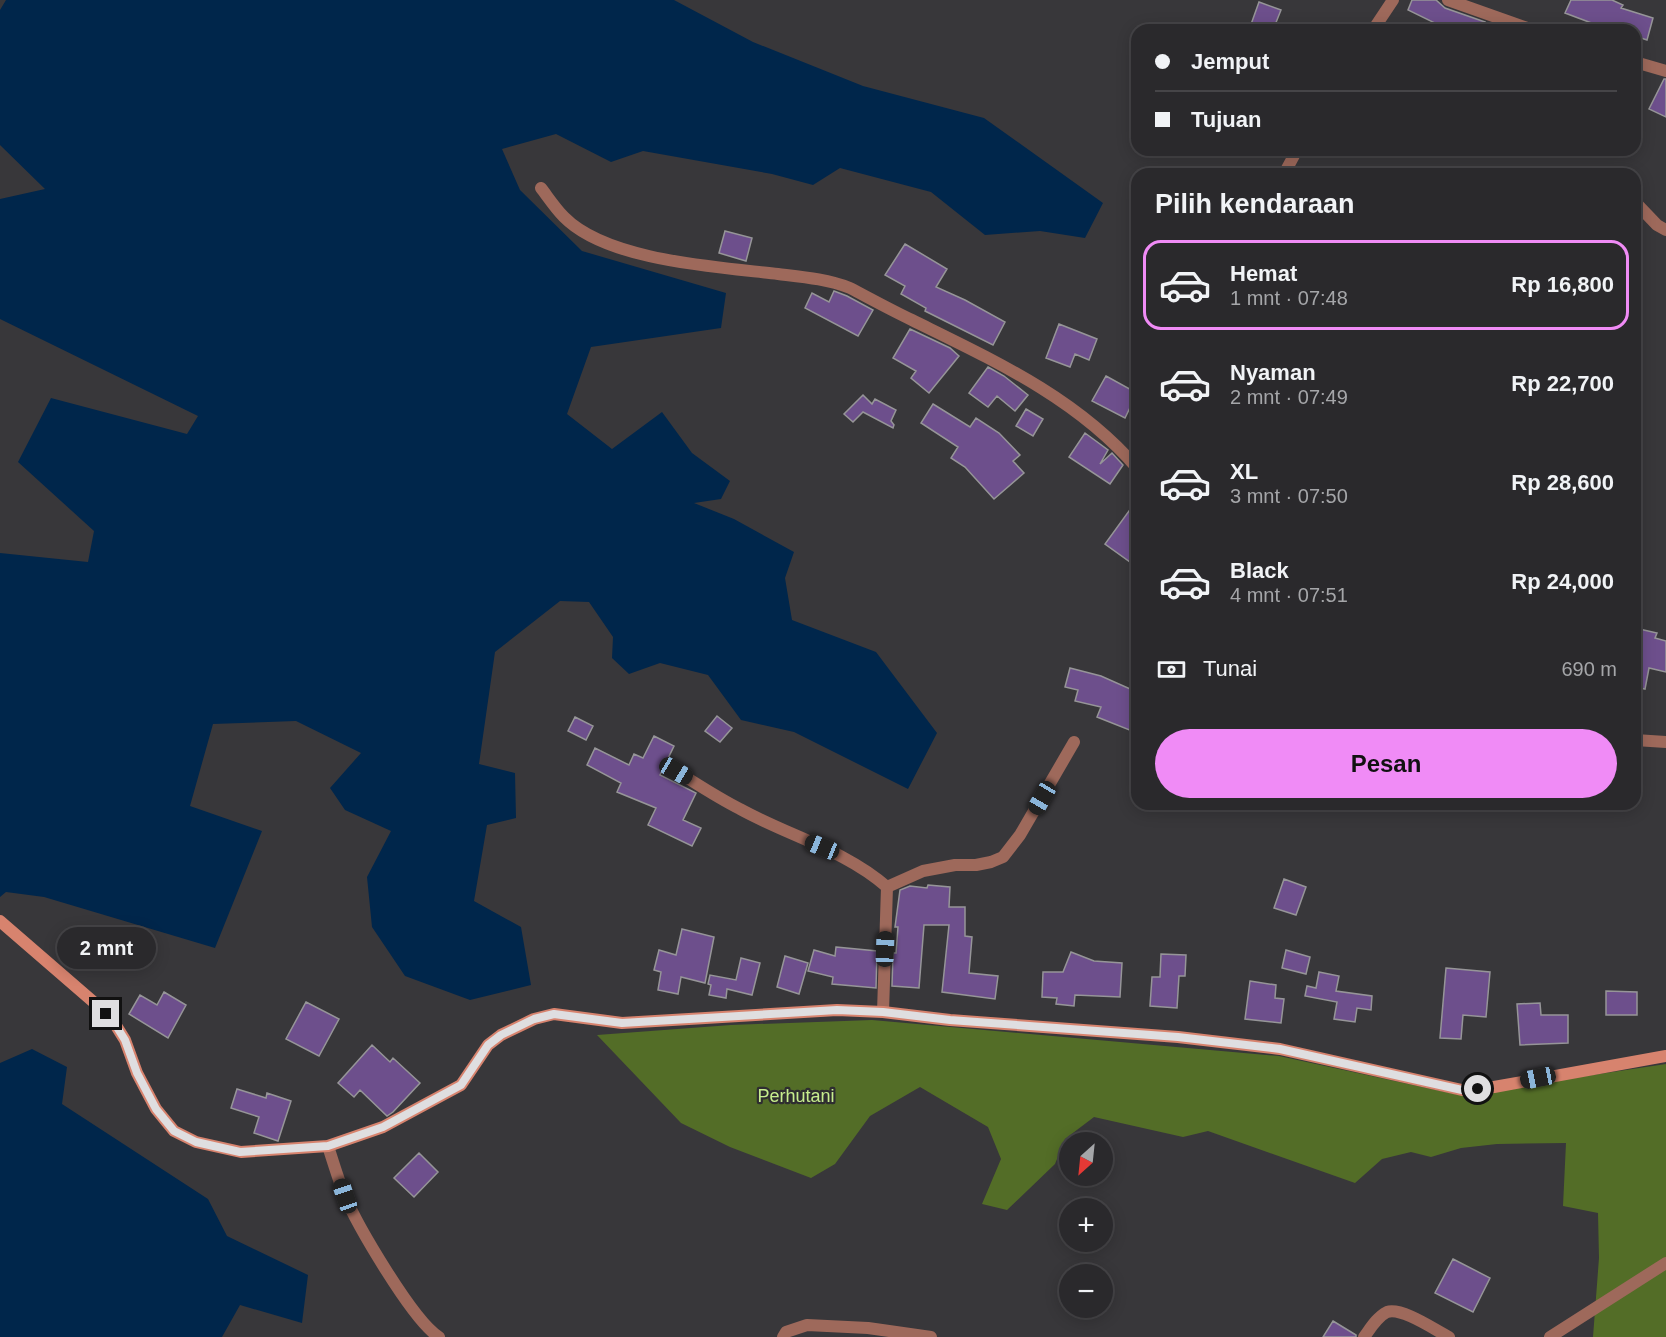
<!DOCTYPE html>
<html lang="id">
<head>
<meta charset="utf-8">
<style>
	body { margin:0; font-family:Arial,sans-serif; background:#363538; color:#f1f3f6; height:100vh; display:flex; flex-direction:column; font-size:22px; white-space:nowrap }
	* { box-sizing:border-box; margin:0 }
	p { font-size:20px; color:#a5a6a9 }
	.icon { flex:none; width:33px; height:33px; fill:none; stroke:currentColor; stroke-width:2; stroke-linecap:round; stroke-linejoin:round }
	.map { position:relative; flex:1; overflow:hidden }
	.drawer { position:absolute; left:1131px; top:168px; width:510px; height:642px; display:flex; flex-direction:column; background:#2a292c; border-radius:18px; box-shadow:0 3px 15px #0003,0 0 0 2px #464548 }
	.drawer>* { flex:none }
	.guide { position:absolute; left:1131px; top:24px; width:510px; height:132px; border-radius:18px; box-shadow:0 3px 15px #0003,0 0 0 2px #464548; display:grid; align-content:center; height:132px; padding:0 24px; background:#2a292c }
	.needle { width:39px; rotate:207deg }
	.controls { position:absolute; left:1059px; top:1132px; display:grid; gap:12px }
	.controls a { display:grid; place-items:center; width:54px; height:54px; border-radius:50%; background:#2a292c; box-shadow:0 3px 15px #0003,0 0 0 2px #464548; font-size:30px }
	.end { position:absolute; width:27px; height:27px; margin:-14px; border:8px solid #dfdee0; background:#111; box-shadow:0 0 0 3px #111 }
	.from { border-radius:50% }
	.bubble { position:absolute; height:42px; border-radius:21px; background:#2a292c; box-shadow:0 3px 15px #0003,0 0 0 2px #464548; font-size:20px; font-weight:800; line-height:42px; text-align:center }
	.car { position:absolute; width:18px; height:36px; margin:-18px -9px; border-radius:8px; box-shadow:0 0 4px 2px #0007; background:linear-gradient(#222 24%,#8ab4d8 0 40%,#222 0 76%,#8ab4d8 0 86%,#222 0) }
	.guide b { display:flex; align-items:center; gap:21px; height:57px; font-size:22px }
	.guide b+b { border-top:2px solid #464548 }
	.guide i { width:15px; height:15px; background:#f1f3f6 }
	ul { padding:0; list-style:none }
	li { display:flex; align-items:center; gap:18px; height:90px; margin:0 12px 9px; padding:0 12px; border:3px solid transparent; border-radius:18px }
	li div { flex:1 }
	li b { display:block; font-size:22px }
	li em { font-style:normal; font-weight:800 }
	li.selected { border-color:#f08bf6 }
	li>.icon { width:54px; height:54px; stroke-width:1.5 }
	h2 { padding:0 24px; font-size:27px; line-height:72px }
	.pay { display:flex; align-items:center; gap:15px; height:66px; padding:0 24px; font-size:22px }
	.pay p { margin-inline-start:auto }
	.cta { display:flex; gap:12px; margin-top:auto; padding:12px 24px }
	.cta a { flex:1; height:69px; border-radius:36px; background:#f08bf6; color:#111; font-size:24px; font-weight:800; line-height:69px; text-align:center }
	.map>svg:first-child { display:block }
</style>
</head>
<body>
<div class="map">
<svg width="1666" height="1337" viewBox="0 0 1666 1337">
	<rect width="100%" height="100%" fill="#38373a"/>
	<path fill="#536d27" d="M872,1020L1279,1056L1459,1095L1666,1064V1337H1593L1599,1258L1598,1213L1563,1206L1566,1143L1497,1144L1461,1148L1431,1157L1411,1152L1382,1159L1355,1183L1208,1131L1183,1137L1094,1117L1065,1139L1055,1164L1007,1210L982,1204L1001,1159L988,1127L920,1087L870,1116L835,1164L811,1178L730,1147L681,1123L597,1035L731,1025Z"/>
	<path fill="#00264b" d="M6,0H674L753,42L863,86L984,118L1103,203L1085,238L1040,231L985,235L931,192L840,168L813,185L772,174L643,151L611,162L556,134L502,149L520,190L582,251L726,293L721,328L591,347L567,414L612,449L662,412L692,453L730,481L721,499L694,503L734,519L794,552L785,578L792,620L876,652L937,733L908,789L794,732L741,720L708,675L660,663L629,674L612,658L613,637L589,602L560,601L495,652L479,764L515,773L516,818L487,825L474,901L521,927L531,985L470,1000L405,976L372,927L367,877L391,831L345,810L330,788L361,753L296,721L213,724L190,806L262,831L215,948L44,897L6,892L0,897V553L88,562L94,531L18,462L51,398L187,434L198,416L0,319V199L45,189L0,145V10Z
		M32,1049L67,1067L62,1104L208,1199L227,1236L308,1275L302,1323L240,1305L222,1337H0V1063Z"/>
	<path fill="#6d4f8c" stroke="#969598" stroke-width="1.5" d="M1412,0H1436L1445,8L1485,22L1481,30H1434L1437,24L1408,10Z
		M1571,0H1612L1623,5L1621,8L1653,18L1647,40L1635,36V30H1610L1565,13Z
		M1259,2L1281,10L1273,30H1249Z
		M1664,79H1666V117L1649,109Z
		M725,231L752,238L746,261L719,253Z
		M905,244L947,269L936,287L965,300L1005,322L993,345L925,311L926,308L901,294L905,286L885,275Z
		M834,291L847,296L873,310L858,336L805,308L812,293L829,302Z
		M1059,324L1097,339L1089,360L1075,354L1070,367L1046,358Z
		M910,329L950,348L959,356L929,393L911,378L916,371L893,358Z
		M988,367L1004,376L1028,395L1015,411L997,396L988,407L969,393Z
		M1106,376L1137,393L1125,418L1092,401Z
		M863,395L872,404L875,399L896,410L891,421L894,425L893,428L863,412L853,422L844,414Z
		M933,404L970,427L976,418L999,433L1020,455L1013,461L1024,473L994,499L965,467L951,458L958,447L921,423Z
		M1026,409L1043,419L1033,436L1016,426Z
		M1085,433L1108,450L1100,464L1112,453L1123,465L1110,484L1069,457Z
		M1137,500V567L1105,544Z
		M1635,628L1657,633L1655,638L1666,641V672L1649,668L1645,689L1635,687Z
		M1070,668L1101,676L1137,692V733L1097,717L1101,707L1075,701L1078,690L1065,687Z
		M717,716L732,728L720,742L705,731Z
		M575,717L593,726L586,740L568,731Z
		M654,736L674,746L660,775L696,793L683,820L701,828L692,846L648,825L656,808L617,792L621,783L587,765L595,748L629,765L634,754L643,758Z
		M1284,879L1306,887L1296,915L1274,908Z
		M928,885L950,887L949,907H965V936L972,937L969,973L998,976L995,999L942,992L949,925H924L919,988L892,986L893,953H896L898,927H895L900,890L910,886L927,888Z
		M682,929L714,937L705,983L681,977L678,994L658,990L661,972L654,970L659,950L676,955Z
		M836,947L877,951L876,988L832,984L833,977L808,971L814,950L835,956Z
		M1286,950L1310,957L1306,974L1282,968Z
		M1071,952L1094,961L1122,963L1120,997L1075,995L1074,1006L1056,1004L1057,998L1042,997L1043,972H1063Z
		M1161,954L1186,955L1185,976H1179L1177,1008L1150,1006L1152,977H1160Z
		M785,956L808,963L799,994L777,987Z
		M741,958L760,963L752,995L727,989L726,998L709,995L711,985L708,984L710,975L736,980Z
		M1446,968L1490,972L1486,1017L1463,1015L1461,1039L1440,1038Z
		M1319,972L1339,976L1336,991L1372,996L1371,1010L1357,1008L1355,1022L1334,1019L1337,1002L1305,996L1307,986L1316,988Z
		M1250,981L1276,985L1275,998L1284,999L1281,1023L1245,1019Z
		M1606,991L1637,992V1015H1606Z
		M164,992L186,1005L168,1038L129,1014L140,995L157,1005Z
		M306,1002L339,1019L319,1056L286,1039Z
		M1540,1003L1541,1015H1568V1043L1520,1045L1517,1004Z
		M372,1045L390,1062L393,1058L420,1083L393,1112L387,1116L360,1090L354,1097L338,1083Z
		M237,1089L266,1098L267,1093L291,1101L278,1141L254,1133L259,1117L231,1108Z
		M419,1153L438,1172L414,1197L394,1178Z
		M1453,1259L1490,1278L1473,1312L1435,1293Z
		M1333,1321L1356,1335V1337H1323Z"/>
	<g fill="none" stroke-linecap="round" stroke-linejoin="round">
		<path stroke="#9e695b" stroke-width="12" d="M1448,0L1533,30
			M1373,30L1393,0
			M1635,62L1666,71
			M1284,174L1297,150
			M541,188C548,197 555,208 564,217C607,261 718,267 778,274C803,277 827,279 850,288C871,299 891,310 912,320C993,360 1077,398 1137,468
			M1635,202L1657,225L1666,230
			M1635,740L1666,742
			M676,771C697,784 718,798 740,809C789,836 845,850 887,887L883,1012
			M887,887L923,871L955,865H976L991,862L1003,857L1020,835L1074,742
			M328,1146C333,1162 338,1178 344,1194C357,1225 413,1321 439,1337
			M783,1337L786,1332L807,1325L868,1328L931,1337
			M1364,1337C1370,1329 1377,1317 1387,1312C1402,1307 1435,1330 1449,1337
			M1550,1337L1666,1263"/>
		<path stroke="#d7836e" stroke-width="12" d="M0,921L97,1005L115,1024L125,1040L137,1073L156,1109L174,1131L196,1142L241,1152L328,1146L383,1127L461,1085L488,1045L501,1035L534,1019L554,1014L622,1023L837,1010L883,1012L950,1020L1178,1037L1280,1049L1462,1090L1494,1087L1666,1056"/>
	</g>
	<g fill="none" stroke-linecap="round" stroke-linejoin="round">
		<path stroke="#dfdee0" stroke-width="8" d="M106,1014L115,1024L125,1040L137,1073L156,1109L174,1131L196,1142L240,1152L328,1146L383,1127L461,1085L488,1045L501,1035L534,1019L554,1014L622,1023L837,1010L883,1012L950,1020L1178,1037L1280,1049L1462,1090L1478,1089"/>
	</g>
	<g text-anchor="middle" stroke-width="4.5" stroke-linejoin="round" paint-order="stroke">
		<g font-size="18" fill="#c7ee8d" stroke="#2e2d30">
			<text x="796" y="1102">Perhutani</text>
		</g>
	</g>
</svg>
<div class="controls">
<a><svg class="needle" viewBox="-14 -14 28 28"><path d="M0-13l5 13h-10z" fill="#e53935"/><path d="M0 13l5-13h-10z" fill="#a5a6a9"/></svg></a>
<a>+</a>
<a>−</a>
</div>
<i class="end from" style="left:1478px;top:1089px"></i>
<i class="end" style="left:106px;top:1014px"></i>
<div class="bubble" style="left:57px;top:927px;width:99px">2 mnt</div>
<i class="car" style="left:676px;top:771px;rotate:121deg"></i>
<i class="car" style="left:1042px;top:798px;rotate:210deg"></i>
<i class="car" style="left:822px;top:847px;rotate:292deg"></i>
<i class="car" style="left:885px;top:949px;rotate:2deg"></i>
<i class="car" style="left:1538px;top:1078px;rotate:259deg"></i>
<i class="car" style="left:345px;top:1196px;rotate:341deg"></i>
<div class="guide">
<b><i class="from"></i>Jemput</b>
<b><i></i>Tujuan</b>
</div>
<section class="drawer">
<h2>Pilih kendaraan</h2>
<ul>
<li class="selected"><svg class="icon" aria-label="car" viewBox="0 0 24 24"><path d="M5 17H2v-5l4-1 3-4h7l3 4 3 1v5h-3M9 17h6M6 11h13"/><circle cx="7" cy="17" r="2"/><circle cx="17" cy="17" r="2"/></svg><div><b>Hemat</b><p>1 mnt · 07:48</p></div><em>Rp 16,800</em></li>
<li><svg class="icon" aria-label="car" viewBox="0 0 24 24"><path d="M5 17H2v-5l4-1 3-4h7l3 4 3 1v5h-3M9 17h6M6 11h13"/><circle cx="7" cy="17" r="2"/><circle cx="17" cy="17" r="2"/></svg><div><b>Nyaman</b><p>2 mnt · 07:49</p></div><em>Rp 22,700</em></li>
<li><svg class="icon" aria-label="car" viewBox="0 0 24 24"><path d="M5 17H2v-5l4-1 3-4h7l3 4 3 1v5h-3M9 17h6M6 11h13"/><circle cx="7" cy="17" r="2"/><circle cx="17" cy="17" r="2"/></svg><div><b>XL</b><p>3 mnt · 07:50</p></div><em>Rp 28,600</em></li>
<li><svg class="icon" aria-label="car" viewBox="0 0 24 24"><path d="M5 17H2v-5l4-1 3-4h7l3 4 3 1v5h-3M9 17h6M6 11h13"/><circle cx="7" cy="17" r="2"/><circle cx="17" cy="17" r="2"/></svg><div><b>Black</b><p>4 mnt · 07:51</p></div><em>Rp 24,000</em></li>
</ul>
<div class="pay"><svg class="icon" aria-label="cash" viewBox="0 0 24 24"><path d="M3 7h18v10H3z"/><circle cx="12" cy="12" r="2"/></svg>Tunai<p>690 m</p></div>
<div class="cta"><a>Pesan</a></div>
</section>
</div>
</body>
</html>
